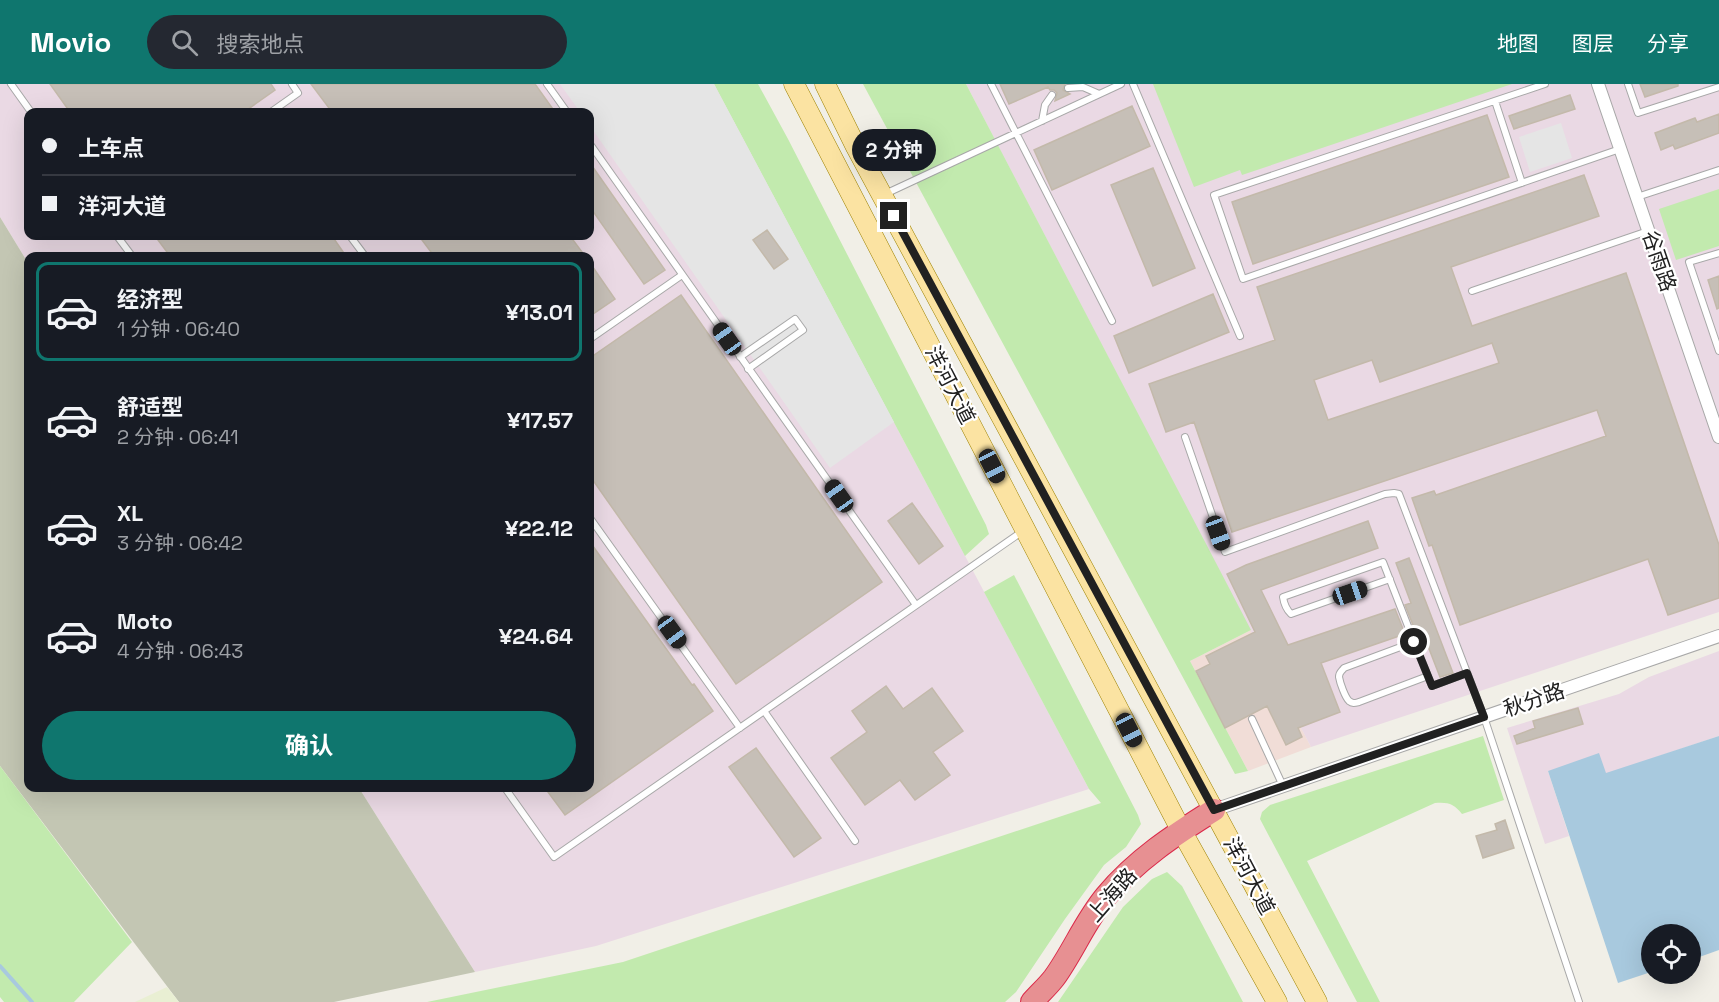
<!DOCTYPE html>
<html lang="zh">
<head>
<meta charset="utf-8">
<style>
	body { margin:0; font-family:"Space Grotesk","Noto Sans SC",sans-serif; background:#242831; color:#f1f3f6; height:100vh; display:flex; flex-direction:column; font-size:22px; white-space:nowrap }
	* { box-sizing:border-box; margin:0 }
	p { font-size:20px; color:#9ea1a6 }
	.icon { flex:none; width:33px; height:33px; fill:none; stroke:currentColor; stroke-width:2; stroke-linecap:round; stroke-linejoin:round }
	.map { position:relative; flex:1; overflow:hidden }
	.side { position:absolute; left:24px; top:168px; width:570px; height:540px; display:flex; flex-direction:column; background:#171b24; border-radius:12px; box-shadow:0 6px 24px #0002 }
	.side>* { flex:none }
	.banner { position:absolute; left:24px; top:24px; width:570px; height:132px; border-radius:12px; box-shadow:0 6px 24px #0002; display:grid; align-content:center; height:132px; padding:0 18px; background:#171b24 }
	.controls { position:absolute; left:1641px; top:840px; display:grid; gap:12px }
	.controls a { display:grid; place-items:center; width:60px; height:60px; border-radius:50%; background:#171b24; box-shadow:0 6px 24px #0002; font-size:30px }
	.end { position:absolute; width:27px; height:27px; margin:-14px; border:8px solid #212121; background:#fff; box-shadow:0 0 0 3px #fff }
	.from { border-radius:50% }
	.bubble { position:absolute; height:42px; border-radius:21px; background:#171b24; box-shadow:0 6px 24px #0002; font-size:20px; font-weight:700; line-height:42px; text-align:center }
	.car { position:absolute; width:18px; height:36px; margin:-18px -9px; border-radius:8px; box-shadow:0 0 4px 2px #0007; background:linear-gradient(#222 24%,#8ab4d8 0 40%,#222 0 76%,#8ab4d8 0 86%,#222 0) }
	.banner b { display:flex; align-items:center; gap:21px; height:57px; font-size:22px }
	.banner b+b { border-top:2px solid #363941 }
	.banner i { width:15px; height:15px; background:#f1f3f6 }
	ul { padding:10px 0 0; list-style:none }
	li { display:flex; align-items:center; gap:18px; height:99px; margin:0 12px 9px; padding:0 6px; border:3px solid transparent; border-radius:12px }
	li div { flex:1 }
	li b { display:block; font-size:22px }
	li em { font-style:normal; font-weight:700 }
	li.on { border-color:#0f766e }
	li>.icon { width:54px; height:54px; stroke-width:1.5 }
	.primary-button { display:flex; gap:12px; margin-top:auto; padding:12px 18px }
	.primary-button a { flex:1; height:69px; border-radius:36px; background:#0f766e; color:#fff; font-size:24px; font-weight:700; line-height:69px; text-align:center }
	header { display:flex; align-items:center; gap:36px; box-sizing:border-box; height:84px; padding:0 30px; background:#0f766e; color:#fff }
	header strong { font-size:28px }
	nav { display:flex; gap:33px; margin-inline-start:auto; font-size:21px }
	.search { width:420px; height:54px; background:#242831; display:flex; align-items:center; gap:15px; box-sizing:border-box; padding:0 21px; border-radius:33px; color:#9ea1a6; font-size:22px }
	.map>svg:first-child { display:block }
</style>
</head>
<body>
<header>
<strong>Movio</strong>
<div class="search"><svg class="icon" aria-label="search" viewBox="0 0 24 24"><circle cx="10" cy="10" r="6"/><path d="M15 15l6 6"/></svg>搜索地点</div>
<nav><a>地图</a><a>图层</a><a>分享</a></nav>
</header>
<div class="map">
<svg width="1719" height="918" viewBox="0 0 1719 918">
	<rect width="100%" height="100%" fill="#f1efe7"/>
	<path fill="#f1ddd7" d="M1251,546L1311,663L1248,687L1190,577Z"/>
	<path fill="#ead9e4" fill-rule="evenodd" d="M0,0H714L1089,705L596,862L475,888L359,704H590V172H28V179L0,133ZM28,28H590V152H28Z
		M966,0H1719V528L1311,663Z
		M1719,567V652L1606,690L1548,687L1569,752L1545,760L1507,644L1619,610L1649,593Z"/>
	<path fill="#c3c6b3" d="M0,133L28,179V704H359L475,888L334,918H179L0,682Z"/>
	<path fill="#e9efd3" d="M167,903L179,918H135Z"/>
	<path fill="#c2eaae" d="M714,0H758L788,55L986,441L989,450L965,472Z
		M863,0H966L1251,546L1190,577L1248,687L1235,690Z
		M1153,0H1512L1242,91L1240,86L1194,103Z
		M1719,105V162L1676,176L1659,125Z
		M1014,491L1138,731L1141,740L1126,763L1104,781L1065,835L1016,908L1005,918H427L623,878L1101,719L1089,705L984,508Z
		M1483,652L1504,716L1462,730C1454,720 1449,718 1435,719L1307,777L1380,918H1357L1260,735L1262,728L1270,721Z
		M0,682L132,858L74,918H4L0,913Z
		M1167,788L1182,802L1243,918H1058L1123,823L1152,795Z"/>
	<path fill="#e5e5e5" d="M560,0H714L894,338L830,384L590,42V28H580Z
		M1561,39L1572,74L1530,88L1519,53Z"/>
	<path fill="#a8c9de" d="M1719,652V866L1691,876L1690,850H1652L1651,888L1618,899L1548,687L1599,669L1606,689Z"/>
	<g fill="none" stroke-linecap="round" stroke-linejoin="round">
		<path stroke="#a8c9de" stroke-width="4" d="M0,882L32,918"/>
	</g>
	<path fill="#c6bfb7" stroke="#c3b9aa" stroke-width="1.5" fill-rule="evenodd" d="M50,0H271L275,6L244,28H70Z
		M311,0H535L555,28H332Z
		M1000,0H1065L1063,6L1070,10L1055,17L1057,9L1054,6H1050L1048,3L1009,20Z
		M1640,0H1678V2L1645,13Z
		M1570,11L1575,25L1514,45L1509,32Z
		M1132,22L1150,62L1052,106L1034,66Z
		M1719,30V49L1675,65L1673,61L1661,66L1655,49L1695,34L1697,38Z
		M1487,31L1509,93L1253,180L1232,118Z
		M590,79L665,186L644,200L590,123Z
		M1153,84L1195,184L1153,202L1111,101Z
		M1584,91L1599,132L1451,183L1472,242L1626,189L1719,461V514L1668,531L1648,475L1460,541L1432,461L1429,462L1412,414L1434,407L1436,411L1606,352L1597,326L1232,448L1194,338L1166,348L1149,300L1275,256L1257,203ZM1492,259L1499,279L1328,336L1314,296L1372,276L1380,298Z
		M767,146L788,175L774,185L753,156Z
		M155,152H332L346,172H170Z
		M419,152H570L585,172H434Z
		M590,179L615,215L590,232Z
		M1719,192V224L1717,225L1708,196Z
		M1213,210L1229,248L1129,289L1114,252Z
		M681,211L882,498L736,600L590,392V274Z
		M912,419L943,462L919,480L888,437Z
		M1368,437L1378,464L1261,506L1288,561L1395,525L1405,550L1321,579L1340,628L1298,644L1302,653L1286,661L1267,622L1225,644L1196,587L1210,580L1206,572L1255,548L1227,490L1246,481Z
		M590,458L692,601L694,600L713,627L565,731L545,704H590Z
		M1409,474L1453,589L1440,593L1421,544L1415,546L1405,521L1411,519L1396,479Z
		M886,602L903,625L932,604L963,647L933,668L950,691L915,716L900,696L865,721L831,674L867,648L852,627Z
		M1578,624L1583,640L1517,660L1514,652L1535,644L1533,637Z
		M756,664L821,754L794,773L729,683Z
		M1505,736L1514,764L1483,774L1476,752L1497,746L1495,740Z"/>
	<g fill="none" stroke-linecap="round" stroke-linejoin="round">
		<g stroke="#a8a8a8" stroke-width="8">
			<path id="lane" d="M11,0L31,28
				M547,0L567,28
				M991,0L1112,237
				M1133,0L1240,252
				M1545,0L1214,111L1243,195L1620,65
				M1628,0L1638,29L1719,3
				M1068,4L1083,3L1099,10
				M1495,17L1522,99
				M271,28L298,9L292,0
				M1042,37L1045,21L1052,11
				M590,60L916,521
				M885,110L1121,0
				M1637,113L1719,86
				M117,152L132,172
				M350,152L365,172
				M1719,169L1689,178L1719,267
				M1472,207L1648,147
				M590,255L682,191
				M740,273L795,235L803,246L748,285
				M1185,353L1225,468L1385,410L1394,409L1399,410L1484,633L1579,918
				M590,434L740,644
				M1390,495L1291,530C1286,525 1284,520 1283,513L1383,478C1399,519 1415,561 1432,602L1467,589
				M1414,558L1344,584C1341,588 1339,588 1339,593C1340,599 1345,613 1349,617C1353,620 1355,619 1359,618L1428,592
				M764,627L855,757
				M1252,635L1283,702
				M505,704L554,773L1023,447"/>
		</g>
		<g stroke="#a8a8a8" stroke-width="14">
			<path id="street" d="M1598,0L1719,353
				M1214,726L1719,552"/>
		</g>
		<g stroke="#9d8201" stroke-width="21">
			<path id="primary" d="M794,0L1181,746L1277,918
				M825,0L856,63L1317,918"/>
		</g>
		<g stroke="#db2949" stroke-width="24">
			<path id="highway" d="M1032,918C1039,910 1047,903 1054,894C1073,868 1085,837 1106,812C1136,776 1174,751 1214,726"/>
		</g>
		<use href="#lane" stroke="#fff" stroke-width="6"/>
		<use href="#street" stroke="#fff" stroke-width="12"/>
		<use href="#primary" stroke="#fbe3a2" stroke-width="20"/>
		<use href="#highway" stroke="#e79092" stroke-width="22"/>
	</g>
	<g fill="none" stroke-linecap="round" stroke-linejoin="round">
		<path stroke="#212121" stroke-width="8" d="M894,132L1214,726L1484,633L1467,589L1432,602L1414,558"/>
	</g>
	<g text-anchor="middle" stroke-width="4.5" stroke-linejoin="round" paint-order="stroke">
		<g font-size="21" fill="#212121" stroke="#fff">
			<text transform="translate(1659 177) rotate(71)" y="7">谷雨路</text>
			<text transform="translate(950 301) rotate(63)" y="7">洋河大道</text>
			<text transform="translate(1534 616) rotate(-19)" y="7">秋分路</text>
			<text transform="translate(1249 792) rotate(62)" y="7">洋河大道</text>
			<text transform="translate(1112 811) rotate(-49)" y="7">上海路</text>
		</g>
	</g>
</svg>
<div class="controls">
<a><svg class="icon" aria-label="locate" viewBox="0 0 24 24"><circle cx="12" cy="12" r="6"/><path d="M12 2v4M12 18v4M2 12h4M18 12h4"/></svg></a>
</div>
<i class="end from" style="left:1414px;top:558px"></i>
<i class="end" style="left:894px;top:132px"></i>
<div class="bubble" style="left:852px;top:45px;width:84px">2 分钟</div>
<i class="car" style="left:727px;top:255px;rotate:325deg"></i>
<i class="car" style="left:992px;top:382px;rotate:153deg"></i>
<i class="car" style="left:839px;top:412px;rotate:325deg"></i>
<i class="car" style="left:1218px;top:449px;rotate:160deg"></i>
<i class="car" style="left:1350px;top:509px;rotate:71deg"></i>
<i class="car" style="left:672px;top:548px;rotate:144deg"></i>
<i class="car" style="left:1129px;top:646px;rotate:153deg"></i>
<div class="banner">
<b><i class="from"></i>上车点</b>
<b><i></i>洋河大道</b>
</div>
<section class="side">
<ul>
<li class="on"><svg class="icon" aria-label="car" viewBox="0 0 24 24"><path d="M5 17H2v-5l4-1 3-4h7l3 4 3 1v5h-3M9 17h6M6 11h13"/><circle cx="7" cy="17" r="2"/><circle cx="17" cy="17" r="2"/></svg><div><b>经济型</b><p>1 分钟 · 06:40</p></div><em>¥13.01</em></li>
<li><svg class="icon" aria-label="car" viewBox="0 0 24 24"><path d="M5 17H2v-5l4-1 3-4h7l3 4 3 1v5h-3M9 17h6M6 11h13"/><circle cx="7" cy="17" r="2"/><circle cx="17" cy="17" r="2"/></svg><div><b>舒适型</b><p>2 分钟 · 06:41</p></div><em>¥17.57</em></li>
<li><svg class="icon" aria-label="car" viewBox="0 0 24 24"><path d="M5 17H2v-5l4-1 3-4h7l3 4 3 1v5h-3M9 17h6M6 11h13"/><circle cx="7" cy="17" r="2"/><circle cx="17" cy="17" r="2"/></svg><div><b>XL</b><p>3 分钟 · 06:42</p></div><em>¥22.12</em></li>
<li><svg class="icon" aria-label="car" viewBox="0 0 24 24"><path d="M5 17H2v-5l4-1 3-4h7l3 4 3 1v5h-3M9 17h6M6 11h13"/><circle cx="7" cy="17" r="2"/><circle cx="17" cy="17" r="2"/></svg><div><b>Moto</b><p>4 分钟 · 06:43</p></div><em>¥24.64</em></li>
</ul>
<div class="primary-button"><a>确认</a></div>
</section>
</div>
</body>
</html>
